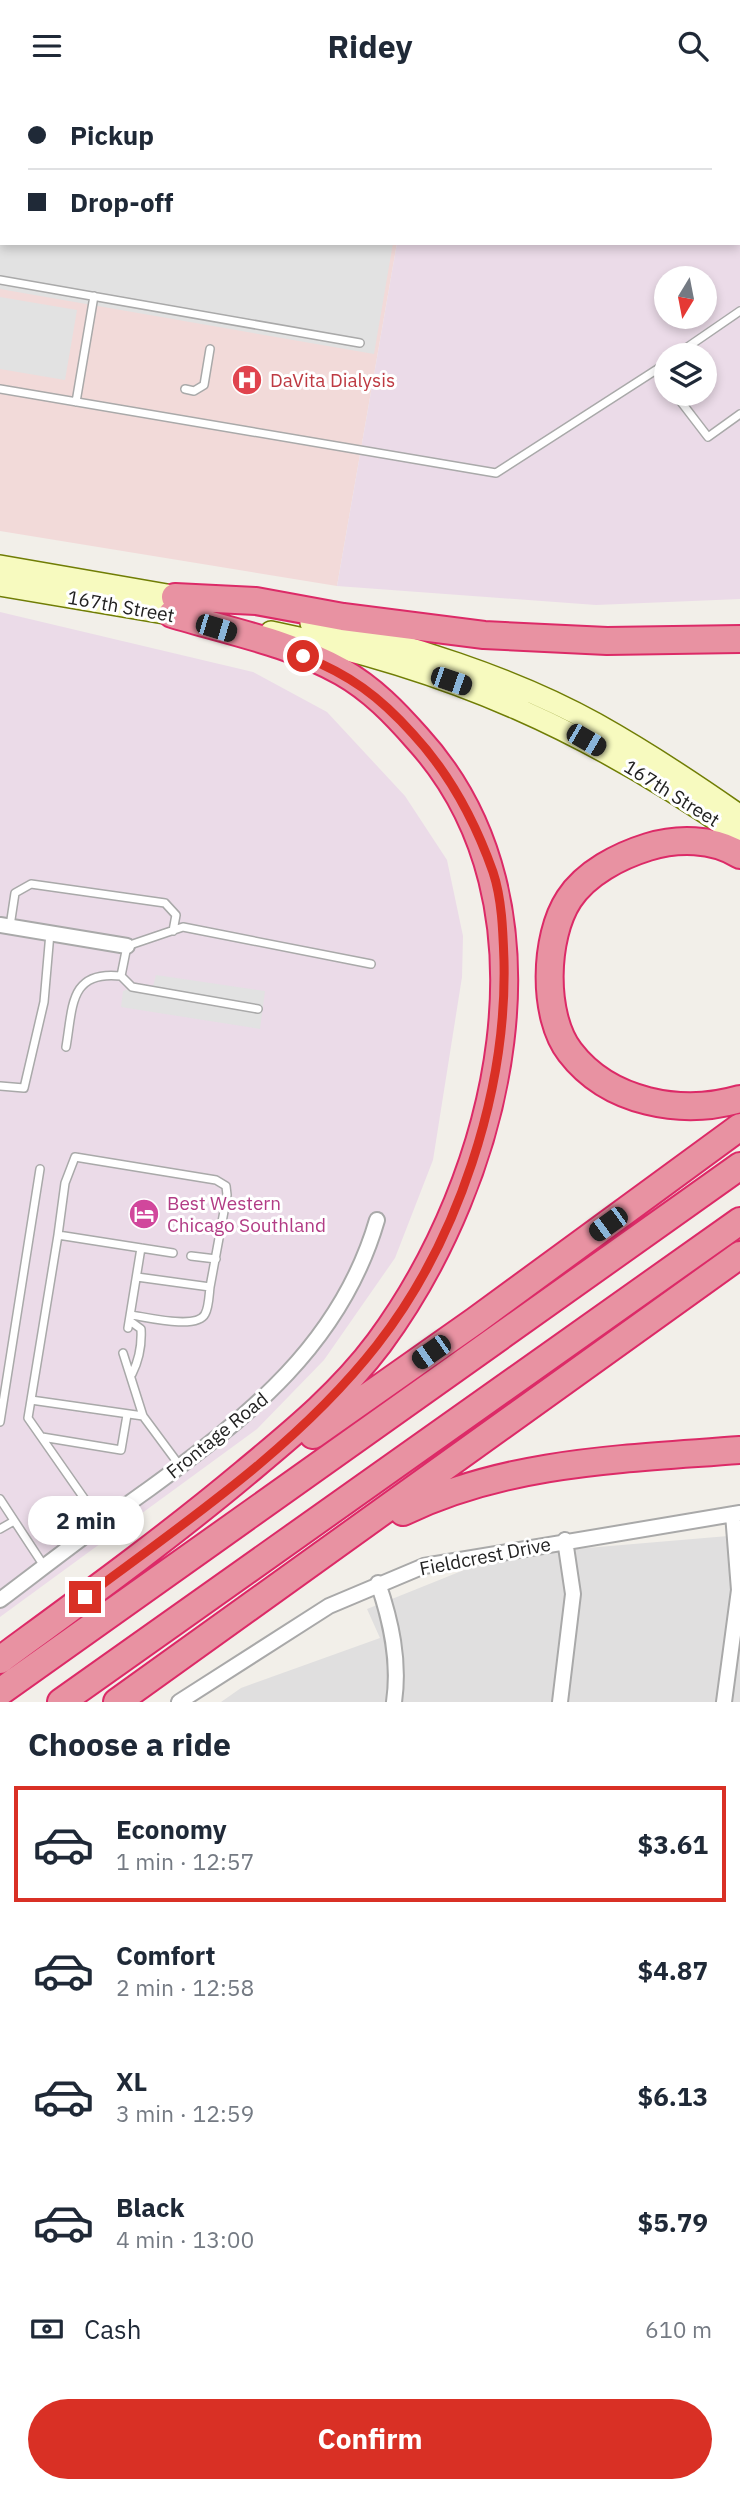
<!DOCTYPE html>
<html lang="en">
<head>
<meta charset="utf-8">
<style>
	body { margin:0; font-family:"IBM Plex Sans",sans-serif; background:#f6f6f7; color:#1f2937; height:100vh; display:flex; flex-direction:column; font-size:26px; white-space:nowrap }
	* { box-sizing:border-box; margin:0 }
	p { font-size:23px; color:#747a83 }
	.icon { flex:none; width:38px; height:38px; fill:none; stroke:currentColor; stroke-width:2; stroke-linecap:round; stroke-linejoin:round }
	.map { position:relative; height:1611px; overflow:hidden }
	.side { display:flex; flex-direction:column; background:#fff; flex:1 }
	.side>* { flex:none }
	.guide { position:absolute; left:0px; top:0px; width:740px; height:154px; box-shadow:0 4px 10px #0003; display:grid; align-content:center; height:154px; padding:0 28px; background:#fff }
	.needle { width:46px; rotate:190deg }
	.buttons { position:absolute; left:654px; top:175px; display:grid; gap:14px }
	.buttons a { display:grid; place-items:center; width:63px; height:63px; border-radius:50%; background:#fff; box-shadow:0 4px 10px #0003; font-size:35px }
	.end { position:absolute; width:32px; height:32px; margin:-16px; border:9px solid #d93025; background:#fff; box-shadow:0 0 0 4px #fff }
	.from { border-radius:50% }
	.bubble { position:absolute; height:49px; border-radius:24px; background:#fff; box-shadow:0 4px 10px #0003; font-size:23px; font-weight:700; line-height:49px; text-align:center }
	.car { position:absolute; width:21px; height:42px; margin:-21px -10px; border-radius:9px; box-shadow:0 0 5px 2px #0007; background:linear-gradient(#222 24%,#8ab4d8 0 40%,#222 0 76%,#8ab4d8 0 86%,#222 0) }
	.guide b { display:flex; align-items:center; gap:24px; height:66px; font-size:26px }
	.guide b+b { border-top:2px solid #e0e1e3 }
	.guide i { width:18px; height:18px; background:#1f2937 }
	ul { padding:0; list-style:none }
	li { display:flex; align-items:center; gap:21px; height:116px; margin:0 14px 10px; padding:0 14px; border:4px solid transparent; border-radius:0px }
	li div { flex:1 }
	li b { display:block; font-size:26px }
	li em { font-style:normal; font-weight:700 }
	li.current { border-color:#d93025 }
	li>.icon { width:63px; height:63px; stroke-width:1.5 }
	h2 { padding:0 28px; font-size:32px; line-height:84px }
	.pay { display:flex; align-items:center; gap:18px; height:77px; padding:0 28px; font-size:26px }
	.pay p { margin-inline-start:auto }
	.button { display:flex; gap:14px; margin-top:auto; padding:14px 28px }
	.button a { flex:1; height:80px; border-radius:42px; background:#d93025; color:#fff; font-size:28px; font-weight:700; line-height:80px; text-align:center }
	header { display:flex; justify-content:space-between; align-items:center; height:91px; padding:0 28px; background:#fff; font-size:32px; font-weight:700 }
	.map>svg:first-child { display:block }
</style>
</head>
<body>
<header><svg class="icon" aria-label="menu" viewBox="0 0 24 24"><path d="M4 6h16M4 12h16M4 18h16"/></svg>Ridey<svg class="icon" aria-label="search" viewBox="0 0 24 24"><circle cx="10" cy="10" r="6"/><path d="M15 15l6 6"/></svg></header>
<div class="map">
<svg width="740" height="1611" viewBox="0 0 740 1611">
	<rect width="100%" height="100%" fill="#f2efe9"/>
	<path fill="#e0dfdf" d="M740,1444V1611H221L241,1597L380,1547L367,1518L484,1471L539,1461Z"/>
	<path fill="#f2dad9" d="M0,0H424L2,2V152H397L337,495L0,440Z"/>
	<path fill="#ebdbe8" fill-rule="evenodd" d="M424,0H740V508L596,514L337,495L397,152H738V2ZM667,187H705V226H667ZM667,264H705V303H667Z
		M0,521L253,581L327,621L405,705L447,769L463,845L462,886L433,1069L395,1167L324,1269L257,1338L0,1526Z"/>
	<path fill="#e2e2e2" d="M306,0H416L306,2Z
		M0,52L2,152H393L374,263L0,198Z
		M0,206L77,219L65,289L0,278Z
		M156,884L265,900L260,938L121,916L123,900L143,893L153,895Z"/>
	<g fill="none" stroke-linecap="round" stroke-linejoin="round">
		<g stroke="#a9a9a9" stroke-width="10">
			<path id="lane" d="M0,42H2
				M0,189L360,252
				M676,264L740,220
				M656,279L667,271
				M0,298L496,382L656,279L667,293
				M185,298L194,300L204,294L210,258
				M675,303L708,346L740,323
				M76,311L94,205
				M10,835L15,802L31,793L165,812L176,824L173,840
				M258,918L132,896L121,885L127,855L183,836L371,873
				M66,956C73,916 69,879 121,885
				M0,995L24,997L44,911L50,842
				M58,1144L65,1092L75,1066L216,1089L226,1095L227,1104L210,1196L137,1186
				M141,1157L173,1162
				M191,1165L216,1168
				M131,1224C146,1226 197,1239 205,1223C209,1216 209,1204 210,1196
				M130,1230L141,1238C142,1255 139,1269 132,1283
				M123,1262L143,1325L180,1375
				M31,1309L143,1325
				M0,1331L40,1078
				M42,1346L121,1359L127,1324
				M0,1408L44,1475
				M102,1433L28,1327L58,1144L141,1157L128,1237
				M0,1438L14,1430"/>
		</g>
		<g stroke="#a9a9a9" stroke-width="18">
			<path id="street" d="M0,834L127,855
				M378,1492C391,1530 400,1570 394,1611
				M0,1509C49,1472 98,1434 149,1398C249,1325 341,1253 377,1129
				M179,1611L329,1515L424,1475L740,1422
				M560,1611L573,1503L565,1449
				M724,1611L739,1499L733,1423"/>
		</g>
		<g stroke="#707d05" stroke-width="24">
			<path id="secondary" d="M0,475L190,508
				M0,494L188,526
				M311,532C403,552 514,587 596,633C646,661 693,692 740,725
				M271,541C452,578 589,640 740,745"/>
		</g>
		<g stroke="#dc2a67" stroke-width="30">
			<path id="highway" d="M175,506L256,510L343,526L484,544L607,550L740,548
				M740,764C713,747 677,747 648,756C619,765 586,782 569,808C544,846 542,925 570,961C609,1012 682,1025 740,1008
				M313,1344L475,1230L740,1036
				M403,1421C509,1370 625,1368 740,1359
				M0,1569C83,1508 166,1448 245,1382C293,1342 341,1303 379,1252C500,1088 569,813 417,647C395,622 372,598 342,581C291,552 228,540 172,523
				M0,1601L740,1075
				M61,1611L740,1130
				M117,1611L740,1164"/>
		</g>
		<use href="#lane" stroke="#fff" stroke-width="7"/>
		<use href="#street" stroke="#fff" stroke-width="14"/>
		<use href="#secondary" stroke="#f7fabf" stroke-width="21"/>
		<use href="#highway" stroke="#e892a2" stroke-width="26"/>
	</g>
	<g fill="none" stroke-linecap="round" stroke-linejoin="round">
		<path stroke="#d93025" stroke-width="9" d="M85,1506C187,1430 298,1355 377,1254C458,1150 507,1001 504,870C503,841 502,808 493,781C475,730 450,683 413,643C379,605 350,584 303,565"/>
	</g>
	<defs>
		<g id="hospital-disc" transform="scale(1.575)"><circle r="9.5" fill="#e0444e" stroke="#fff"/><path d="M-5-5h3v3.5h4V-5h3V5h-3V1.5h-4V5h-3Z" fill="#fff"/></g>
		<g id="hotel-disc" transform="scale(1.575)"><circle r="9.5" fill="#d1479c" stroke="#fff"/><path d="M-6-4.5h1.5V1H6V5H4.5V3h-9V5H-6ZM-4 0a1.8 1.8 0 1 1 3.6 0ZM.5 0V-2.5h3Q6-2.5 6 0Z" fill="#fff"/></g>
	</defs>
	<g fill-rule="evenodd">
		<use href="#hospital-disc" x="247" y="289"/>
		<use href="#hotel-disc" x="144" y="1123"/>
	</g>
	<g text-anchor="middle" stroke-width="6" stroke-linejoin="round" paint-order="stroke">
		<g font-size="19" fill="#be3a42" stroke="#fff" text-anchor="start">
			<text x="270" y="296">DaVita Dialysis</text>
		</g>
		<g font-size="19" fill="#222" stroke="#fff">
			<text transform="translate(121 515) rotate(10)" y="7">167th Street</text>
			<text transform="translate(672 702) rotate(32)" y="7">167th Street</text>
			<text transform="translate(217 1344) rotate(-39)" y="7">Frontage Road</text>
			<text transform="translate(485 1465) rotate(-11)" y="7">Fieldcrest Drive</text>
		</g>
		<g font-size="19" fill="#b23c85" stroke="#fff" text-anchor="start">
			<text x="167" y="1119">Best Western<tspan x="167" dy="22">Chicago Southland</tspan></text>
		</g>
	</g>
</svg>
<div class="buttons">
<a><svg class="needle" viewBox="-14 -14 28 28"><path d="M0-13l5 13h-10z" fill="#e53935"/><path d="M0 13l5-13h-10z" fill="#747a83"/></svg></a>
<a><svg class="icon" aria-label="layers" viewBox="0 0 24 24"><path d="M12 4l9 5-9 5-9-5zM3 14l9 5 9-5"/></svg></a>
</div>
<i class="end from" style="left:303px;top:565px"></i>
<i class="end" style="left:85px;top:1506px"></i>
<div class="bubble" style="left:28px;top:1405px;width:116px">2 min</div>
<i class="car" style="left:216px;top:537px;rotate:107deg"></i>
<i class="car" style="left:451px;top:590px;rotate:109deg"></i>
<i class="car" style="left:586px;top:649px;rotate:120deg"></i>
<i class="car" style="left:608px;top:1133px;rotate:234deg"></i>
<i class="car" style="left:431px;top:1261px;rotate:235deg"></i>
<div class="guide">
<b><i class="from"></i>Pickup</b>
<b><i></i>Drop-off</b>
</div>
</div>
<section class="side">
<h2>Choose a ride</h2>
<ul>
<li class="current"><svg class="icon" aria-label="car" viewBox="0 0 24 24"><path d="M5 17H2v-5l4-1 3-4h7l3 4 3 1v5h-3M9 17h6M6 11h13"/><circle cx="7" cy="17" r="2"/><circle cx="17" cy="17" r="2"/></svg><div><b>Economy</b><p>1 min · 12:57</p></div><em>$3.61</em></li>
<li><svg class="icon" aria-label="car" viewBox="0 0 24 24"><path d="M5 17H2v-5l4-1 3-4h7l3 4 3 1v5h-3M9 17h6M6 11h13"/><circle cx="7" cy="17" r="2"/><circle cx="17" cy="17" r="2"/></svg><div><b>Comfort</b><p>2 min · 12:58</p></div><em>$4.87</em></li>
<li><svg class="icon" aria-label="car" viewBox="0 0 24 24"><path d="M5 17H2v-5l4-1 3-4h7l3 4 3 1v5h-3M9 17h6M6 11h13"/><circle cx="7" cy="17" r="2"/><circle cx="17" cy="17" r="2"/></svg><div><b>XL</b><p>3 min · 12:59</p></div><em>$6.13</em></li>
<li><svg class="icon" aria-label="car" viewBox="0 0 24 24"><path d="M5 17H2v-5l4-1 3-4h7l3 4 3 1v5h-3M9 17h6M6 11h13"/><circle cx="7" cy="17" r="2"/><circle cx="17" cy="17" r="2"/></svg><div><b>Black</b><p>4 min · 13:00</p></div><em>$5.79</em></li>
</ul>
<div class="pay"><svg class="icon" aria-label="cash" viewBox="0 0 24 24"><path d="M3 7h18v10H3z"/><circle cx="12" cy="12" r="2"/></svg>Cash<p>610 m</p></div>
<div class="button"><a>Confirm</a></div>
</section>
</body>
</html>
